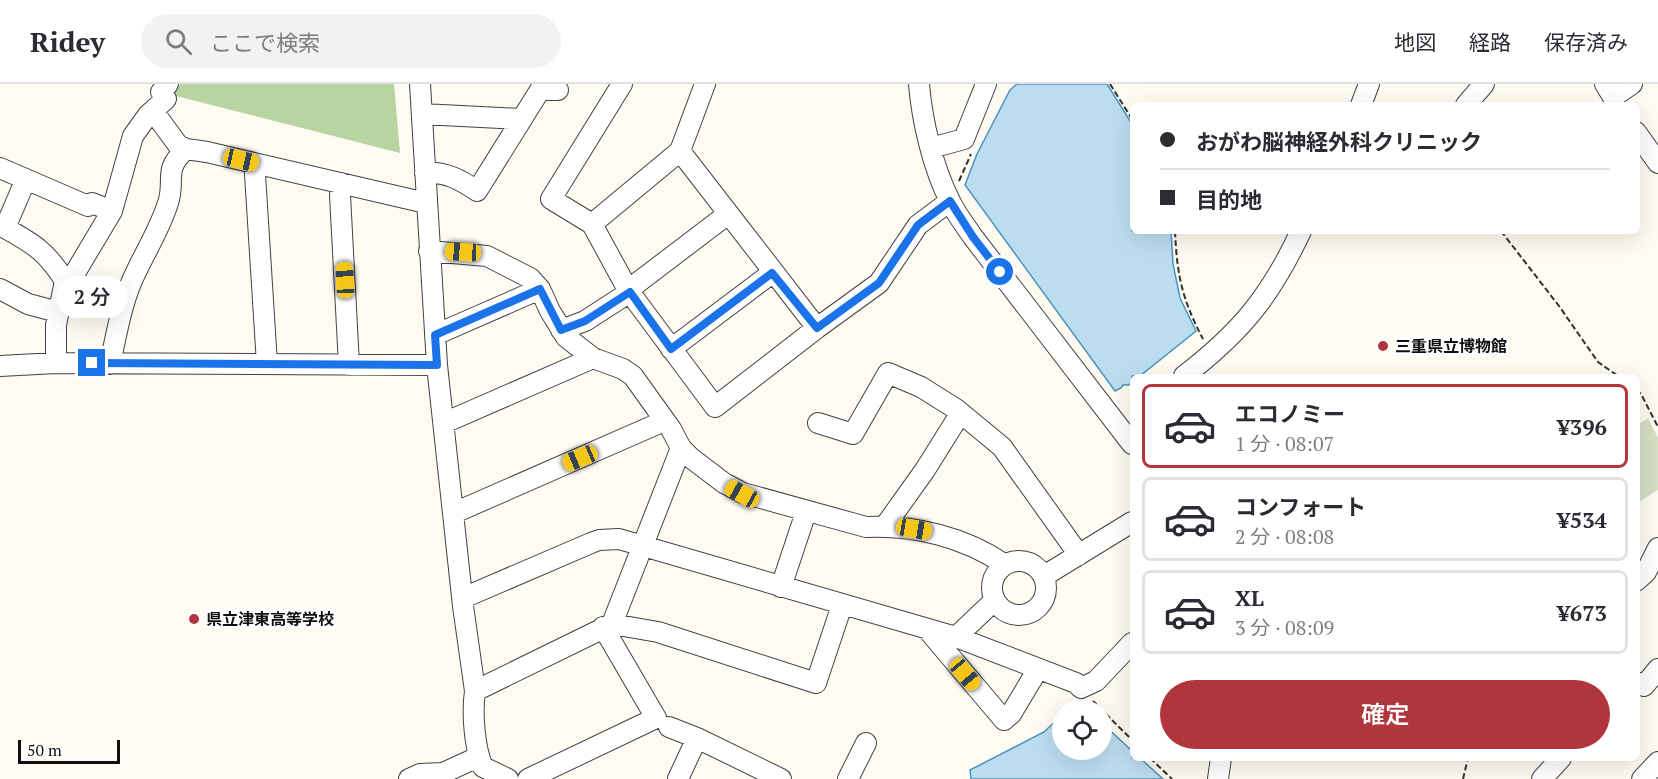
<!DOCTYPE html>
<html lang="ja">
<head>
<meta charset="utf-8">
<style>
	body { margin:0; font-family:"PT Serif","Noto Sans JP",serif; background:#f2f2f3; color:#2b2b33; height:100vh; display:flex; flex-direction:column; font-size:22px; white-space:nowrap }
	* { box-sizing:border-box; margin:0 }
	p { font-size:20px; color:#7c7c81 }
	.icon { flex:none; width:33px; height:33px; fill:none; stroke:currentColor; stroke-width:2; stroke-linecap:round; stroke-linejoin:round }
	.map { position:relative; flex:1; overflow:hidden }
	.drawer { position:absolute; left:1130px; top:290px; width:510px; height:387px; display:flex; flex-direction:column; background:#fff; border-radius:9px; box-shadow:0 6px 24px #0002 }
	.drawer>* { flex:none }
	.hud { position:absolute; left:1130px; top:18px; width:510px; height:132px; border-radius:9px; box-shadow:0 6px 24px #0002; display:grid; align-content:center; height:132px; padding:0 30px; background:#fff }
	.fabs { position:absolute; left:1052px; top:616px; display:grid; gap:12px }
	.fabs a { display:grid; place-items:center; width:60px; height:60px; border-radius:50%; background:#fff; box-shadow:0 6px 24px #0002; font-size:30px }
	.scale { position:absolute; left:18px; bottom:15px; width:102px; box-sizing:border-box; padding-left:6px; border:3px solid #0f0f0f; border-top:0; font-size:16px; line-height:21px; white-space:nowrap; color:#0f0f0f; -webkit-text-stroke:4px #fff; paint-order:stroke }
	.end { position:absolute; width:27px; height:27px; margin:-14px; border:8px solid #1a73e8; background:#fff; box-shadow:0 0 0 3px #fff }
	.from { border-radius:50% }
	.bubble { position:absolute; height:42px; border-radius:21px; background:#fff; box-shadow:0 6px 24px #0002; font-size:20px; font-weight:600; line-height:42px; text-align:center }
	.car { position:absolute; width:18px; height:36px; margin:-18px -9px; border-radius:8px; box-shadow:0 0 4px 2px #0007; background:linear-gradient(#f5c518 24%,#345 0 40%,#f5c518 0 76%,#345 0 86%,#f5c518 0) }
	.hud b { display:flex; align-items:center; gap:21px; height:57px; font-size:22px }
	.hud b+b { border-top:2px solid #e1e1e2 }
	.hud i { width:15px; height:15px; background:#2b2b33 }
	ul { padding:10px 0 0; list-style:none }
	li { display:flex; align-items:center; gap:18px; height:84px; margin:0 12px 9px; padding:0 18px; border:3px solid #e1e1e2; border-radius:9px }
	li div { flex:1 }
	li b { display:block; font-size:22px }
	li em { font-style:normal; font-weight:600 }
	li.current { border-color:#b1353d }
	li>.icon { width:54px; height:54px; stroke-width:1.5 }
	.primary-button { display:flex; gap:12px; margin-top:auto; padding:12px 30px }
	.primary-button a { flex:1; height:69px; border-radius:36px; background:#b1353d; color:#fff; font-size:24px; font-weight:600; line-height:69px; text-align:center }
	header { display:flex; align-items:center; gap:36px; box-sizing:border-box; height:84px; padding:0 30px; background:#fff; border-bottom:2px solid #e1e1e2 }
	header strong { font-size:28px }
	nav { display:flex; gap:33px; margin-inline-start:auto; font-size:21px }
	.search { width:420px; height:54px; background:#f2f2f3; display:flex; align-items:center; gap:15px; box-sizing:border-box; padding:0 21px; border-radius:33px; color:#7c7c81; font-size:22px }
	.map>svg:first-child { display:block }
</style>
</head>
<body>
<header>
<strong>Ridey</strong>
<div class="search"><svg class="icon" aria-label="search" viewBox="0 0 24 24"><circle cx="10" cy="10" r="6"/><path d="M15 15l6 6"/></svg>ここで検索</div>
<nav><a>地図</a><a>経路</a><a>保存済み</a></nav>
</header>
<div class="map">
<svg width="1658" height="695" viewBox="0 0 1658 695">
	<rect width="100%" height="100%" fill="#fefbf2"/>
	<path fill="#b8d4a0" d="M180,0H394L400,69L172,11Z"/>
	<path fill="#d6dec4" d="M1648,334L1658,354V406L1637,419V341Z"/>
	<path fill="#bcddf0" stroke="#4b93bf" stroke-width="1.5" d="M1017,0H1107L1132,40V147H1171L1173,180L1180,214L1196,247L1140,292H1132V298L1129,301H1123L1121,304L1115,307L965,101L977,70L1010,6Z
		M1062,631V666H1101V638L1132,667V674H1140L1163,695H971L970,686L1044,648Z"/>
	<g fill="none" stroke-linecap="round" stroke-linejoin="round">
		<g stroke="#424242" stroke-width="22">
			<path id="minor" d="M420,0L437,281L463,522L475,607C472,628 474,663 483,683L508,695
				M622,0L551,115L592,140L628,206L715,323L817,244L879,199L918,141L950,117
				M705,0L680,67L817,244
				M919,0C922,37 933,84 950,117C956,130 965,141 973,153L1132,360
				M1605,0L1613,13L1632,0
				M1361,21L1369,0
				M1466,21L1484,0
				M153,27L178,61L186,65L207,68L426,119
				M422,30L521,35
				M1636,48L1658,79
				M931,64L964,55L986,0
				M257,80L255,90L267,280
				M0,84L88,122L92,119L112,127
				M425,89C445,87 461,96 477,107L540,6H558
				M26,95L5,144C34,160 47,168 65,197L56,241V279
				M341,99L340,111L349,281
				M592,140L680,67
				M429,167L487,172L530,194L540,205L550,227L566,253L593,274L623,285L633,292L671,345L681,364L691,374L724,399L743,409L866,443C915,441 964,453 1004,480
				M65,197L72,194L112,127L133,52L148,31L166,15L161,8L168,0
				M0,205L28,220L58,228
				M628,206L728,130
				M561,246L585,237L630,208
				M435,251L540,205
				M671,265L772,189
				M110,280C117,248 122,215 137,186C148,163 160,144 168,119C176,95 162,87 186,65
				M0,282L56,279L437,281
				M1184,292C1241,248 1270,213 1301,147
				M444,339L593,274
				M818,339L853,350L888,289L921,303L956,325L1002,363L1079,471
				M454,429L664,337
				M885,442L925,386L960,330
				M992 504a27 27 0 1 1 54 0a27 27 0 1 1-54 0Z
				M1044,492L1132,438
				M1636,497L1646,488L1658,464
				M781,503L806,428
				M463,514L591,459L599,456L619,455L956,553L1076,599L1081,604L1096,597L1132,559
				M612,540L681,364
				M927,545L1004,636L1011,630L1038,585
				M956,553L995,516
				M1636,598L1644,602L1658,585
				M475,607L612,540L658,548L816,599L842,521
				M669,643L697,654L781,695
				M409,695L420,690L443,689L478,673
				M528,695L656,634L603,543
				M678,695L697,654
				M848,695L866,659
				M1218,695L1221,674
				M1542,695L1561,674
				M1642,695L1658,678"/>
		</g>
		<path stroke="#313131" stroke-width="2" stroke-dasharray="6 3" stroke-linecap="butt" d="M1110,0L1132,35
			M959,97L971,70
			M1175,147C1177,192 1182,215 1203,255
			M1501,147L1559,222L1598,278L1618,292
			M1636,306L1641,310L1658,343
			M1093,617L1132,656
			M1150,674L1172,695
			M1463,695L1468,674"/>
		<use href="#minor" stroke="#fff" stroke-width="20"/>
	</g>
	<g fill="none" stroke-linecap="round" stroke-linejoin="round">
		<path stroke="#1a73e8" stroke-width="8" d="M92,279L437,281L435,251L540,205L561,246L585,237L630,208L671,265L772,189L817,244L879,199L918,141L950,117L973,153L1000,188"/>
	</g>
	<g fill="#b1353d" stroke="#fff" stroke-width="2">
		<circle cx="1383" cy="262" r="6"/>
		<circle cx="194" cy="535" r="6"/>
	</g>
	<g text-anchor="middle" stroke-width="6" stroke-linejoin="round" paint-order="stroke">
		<g font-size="16" font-weight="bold" fill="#0f0f0f" stroke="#fff" text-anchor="start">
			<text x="1395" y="268">三重県立博物館</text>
			<text x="206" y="541">県立津東高等学校</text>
		</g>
	</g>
</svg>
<div class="fabs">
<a><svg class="icon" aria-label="locate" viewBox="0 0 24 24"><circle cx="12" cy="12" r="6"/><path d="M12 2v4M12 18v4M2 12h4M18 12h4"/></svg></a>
</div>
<div class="scale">50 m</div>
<i class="end from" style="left:1000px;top:188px"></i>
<i class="end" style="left:92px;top:279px"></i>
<div class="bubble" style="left:56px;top:192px;width:72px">2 分</div>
<i class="car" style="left:241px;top:76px;rotate:103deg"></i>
<i class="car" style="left:463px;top:168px;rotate:273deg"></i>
<i class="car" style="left:345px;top:196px;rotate:357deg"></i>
<i class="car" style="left:580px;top:374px;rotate:247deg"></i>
<i class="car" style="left:742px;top:410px;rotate:299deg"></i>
<i class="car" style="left:914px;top:445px;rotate:100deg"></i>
<i class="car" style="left:965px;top:590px;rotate:140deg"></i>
<div class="hud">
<b><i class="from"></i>おがわ脳神経外科クリニック</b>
<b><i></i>目的地</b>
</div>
<section class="drawer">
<ul>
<li class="current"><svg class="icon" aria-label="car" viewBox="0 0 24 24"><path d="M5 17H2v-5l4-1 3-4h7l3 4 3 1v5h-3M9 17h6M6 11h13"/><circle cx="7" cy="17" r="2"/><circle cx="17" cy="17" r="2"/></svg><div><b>エコノミー</b><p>1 分 · 08:07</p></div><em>¥396</em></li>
<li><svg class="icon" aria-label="car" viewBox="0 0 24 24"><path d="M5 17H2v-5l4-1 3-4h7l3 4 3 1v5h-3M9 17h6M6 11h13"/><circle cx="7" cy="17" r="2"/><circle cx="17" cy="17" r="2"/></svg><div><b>コンフォート</b><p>2 分 · 08:08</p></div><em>¥534</em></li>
<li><svg class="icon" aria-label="car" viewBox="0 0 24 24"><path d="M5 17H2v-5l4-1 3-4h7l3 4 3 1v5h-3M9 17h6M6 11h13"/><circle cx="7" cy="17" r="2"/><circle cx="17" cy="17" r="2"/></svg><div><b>XL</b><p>3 分 · 08:09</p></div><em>¥673</em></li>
</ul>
<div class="primary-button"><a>確定</a></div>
</section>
</div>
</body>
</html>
